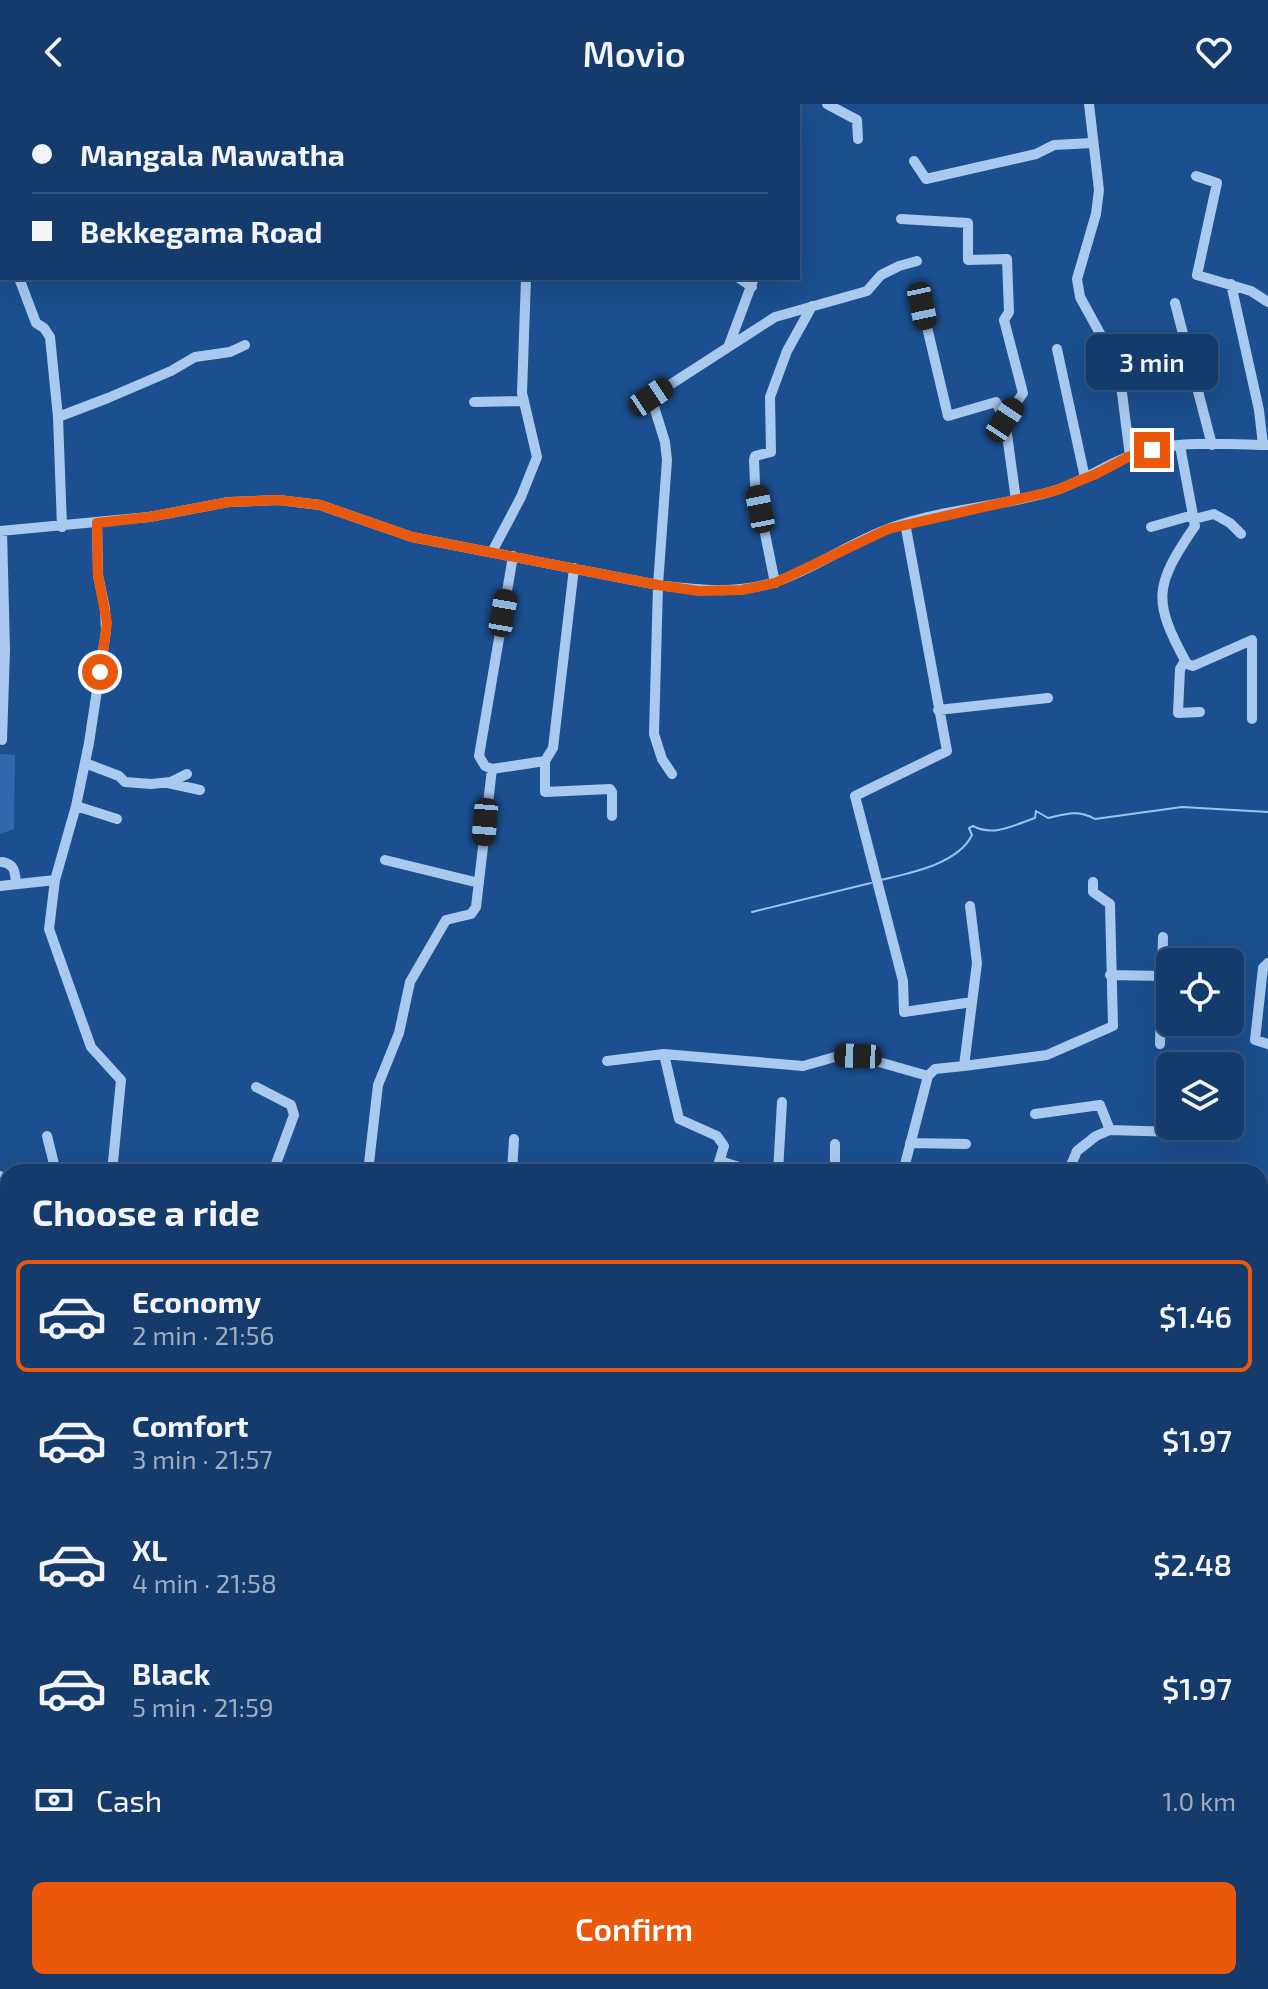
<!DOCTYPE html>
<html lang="en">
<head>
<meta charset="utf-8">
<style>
	body { margin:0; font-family:"Exo 2",sans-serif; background:#1d4271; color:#f1f3f6; height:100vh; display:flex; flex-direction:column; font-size:30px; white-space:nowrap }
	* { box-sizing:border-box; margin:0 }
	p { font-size:26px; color:#9dadc1 }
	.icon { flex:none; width:44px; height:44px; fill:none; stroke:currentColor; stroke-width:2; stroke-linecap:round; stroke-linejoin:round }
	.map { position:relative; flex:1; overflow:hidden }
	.side { position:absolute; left:0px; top:1060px; width:1268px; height:826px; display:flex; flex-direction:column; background:#143b6b; border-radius:24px 24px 0 0; box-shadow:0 8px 32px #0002,0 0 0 2px #33557e }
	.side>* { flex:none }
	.top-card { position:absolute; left:0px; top:0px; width:800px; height:176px; box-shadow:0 8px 32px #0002,0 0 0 2px #33557e; display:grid; align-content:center; height:176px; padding:0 32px; background:#143b6b }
	.buttons { position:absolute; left:1156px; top:844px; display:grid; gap:16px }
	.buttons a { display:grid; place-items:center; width:88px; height:88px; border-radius:12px; background:#143b6b; box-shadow:0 8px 32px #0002,0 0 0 2px #33557e; font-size:40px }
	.end { position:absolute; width:36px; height:36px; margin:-18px; border:10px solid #ea580c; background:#fff; box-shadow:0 0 0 4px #fff }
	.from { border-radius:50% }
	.bubble { position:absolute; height:56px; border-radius:12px; background:#143b6b; box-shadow:0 8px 32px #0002,0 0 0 2px #33557e; font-size:26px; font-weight:600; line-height:56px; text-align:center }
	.car { position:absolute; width:24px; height:48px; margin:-24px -12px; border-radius:10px; box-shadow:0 0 6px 2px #0007; background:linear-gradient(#222 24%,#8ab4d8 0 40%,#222 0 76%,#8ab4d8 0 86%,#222 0) }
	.top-card b { display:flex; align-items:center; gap:28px; height:76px; font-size:30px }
	.top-card b+b { border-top:2px solid #33557e }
	.top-card i { width:20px; height:20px; background:#f1f3f6 }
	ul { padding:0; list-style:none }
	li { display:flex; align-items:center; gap:24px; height:112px; margin:0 16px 12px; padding:0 16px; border:4px solid transparent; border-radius:12px }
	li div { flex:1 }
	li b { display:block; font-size:30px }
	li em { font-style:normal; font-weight:600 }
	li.current { border-color:#ea580c }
	li>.icon { width:72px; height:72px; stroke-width:1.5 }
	h2 { padding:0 32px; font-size:36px; line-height:96px }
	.pay { display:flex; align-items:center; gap:20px; height:88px; padding:0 32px; font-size:30px }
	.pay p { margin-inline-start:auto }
	.button { display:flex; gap:16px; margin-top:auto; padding:16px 32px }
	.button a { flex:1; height:92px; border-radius:12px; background:#ea580c; color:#fff; font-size:32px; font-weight:600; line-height:92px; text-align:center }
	header { display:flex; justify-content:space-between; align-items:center; height:104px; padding:0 32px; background:#143b6b; font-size:36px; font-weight:600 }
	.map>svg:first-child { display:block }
</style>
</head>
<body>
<header><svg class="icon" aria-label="back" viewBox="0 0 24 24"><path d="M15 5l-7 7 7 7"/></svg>Movio<svg class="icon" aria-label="heart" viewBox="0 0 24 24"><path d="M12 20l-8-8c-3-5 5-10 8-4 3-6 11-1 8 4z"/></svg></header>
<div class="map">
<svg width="1268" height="1885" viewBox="0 0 1268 1885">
	<rect width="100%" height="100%" fill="#1b4f8f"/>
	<path fill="#2e69ad" d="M0,650L15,651L14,725L0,730Z
		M1260,1696L1268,1701L1265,1764L1260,1770Z"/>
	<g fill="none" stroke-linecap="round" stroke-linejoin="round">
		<path stroke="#9cc4f0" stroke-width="2" d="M881,776C910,769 958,760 972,731L969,724L973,722C994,733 1014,721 1035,714L1036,707L1048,714C1065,710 1078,705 1095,715L1182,703L1268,708
			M752,808L871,779
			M1260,1587L1268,1588"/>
		<path stroke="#a9c9ee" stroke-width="10" d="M733,0L736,2
			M827,0L857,16L858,35
			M1089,0L1099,86L1096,110L1077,175L1080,193L1114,255L1122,289L1130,352
			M758,2L759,0
			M914,57L926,75L1036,50L1054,41L1092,39
			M1196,72L1217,79L1197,171L1251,187L1268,198
			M901,115L968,119V156L1007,155L1009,208L1004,216L1023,289L1005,316L1016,396
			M0,123L2,128
			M19,174L36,219L44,224L50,233L58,313L62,423
			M739,174L752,183
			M1231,180L1259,306L1263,341
			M1175,199L1212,341
			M922,202L948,312L996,298L1005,316
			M729,241L754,174
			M1057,245L1085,374
			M474,298L524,297
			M58,313L108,294L171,267L195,253L230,248L245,241
			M1180,342L1195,422C1154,482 1152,496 1187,560L1193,562L1252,536V615
			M1194,415L1214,410L1230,419L1241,430
			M97,419L98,471L105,505L106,527L89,639L76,702L55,776L49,825L91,943L121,976L112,1068
			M905,419L947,647L855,692L903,877L904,908L972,898
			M1151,423L1193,411
			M0,427L149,413L229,398L279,396L320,401L412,433L658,481C697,486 739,491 778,477C817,463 853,437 893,423C944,405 1000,403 1053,387C1080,379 1103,362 1130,352C1171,335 1224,340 1268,341
			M492,448L521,393L537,353L522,289L526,174
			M513,452L479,652L485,662L492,665L545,657
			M574,464L553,644L545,657V688L610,685L612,688V712
			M775,479L755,380L754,356L755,352L771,348L770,293L787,247L812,202
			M1185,557L1180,565L1178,609L1200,608
			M938,606L1048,594
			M2,636L5,546L2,427
			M85,659L119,672L125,678L151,680L171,678L187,670
			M672,670L662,655L654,630L658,481L667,356L665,338L651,293L775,213L867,187L881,171L899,162L917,157
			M168,679L200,686
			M76,702L117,715
			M385,756L479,779
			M2,758C15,760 15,768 16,780
			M0,782L55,776
			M1268,859L1263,864L1255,936L1268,940
			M1110,871L1162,872L1160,940
			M1162,872L1163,833
			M607,957L664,950
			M1191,960L1215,962
			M964,962L1047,951L1113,922L1110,800L1093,788V778
			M256,983L291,1001L294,1011L273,1068
			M1035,1010L1100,1001L1110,1026
			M47,1032L56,1068
			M910,1039L966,1040
			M720,1057L755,1068
			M368,1068L378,981L399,929L410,878L446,816L471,810L476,803L492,665
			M512,1068L514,1035
			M716,1068L724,1042L717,1032L679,1015L664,950L803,962L842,951L858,952L928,972
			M778,1068L782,998
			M835,1068V1040
			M903,1068L928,972L935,965L964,962L977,859L970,802
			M1068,1068L1077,1047L1096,1032L1110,1026L1177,1028L1201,1025L1203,1022
			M0,1072L6,1111L4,1128L8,1139
			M1260,1145L1268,1140
			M0,1147L8,1146
			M1260,1297L1268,1302
			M1260,1332L1268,1320
			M0,1352H1
			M1260,1371L1268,1375
			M0,1431L8,1430
			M1260,1509L1268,1512
			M0,1516L8,1514
			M1260,1643L1268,1645
			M1260,1822H1268
			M0,1868L8,1869
			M84,1878L141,1885
			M513,1878L514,1885
			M836,1878L841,1885
			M967,1878L985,1885
			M142,1885L168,1878
			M703,1885L705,1878
			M1146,1885L1148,1878"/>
	</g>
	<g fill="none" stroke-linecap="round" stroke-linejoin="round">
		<path stroke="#ea580c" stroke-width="10" d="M100,568L107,519L98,471L97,419L149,413L229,398L279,396L320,401L412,433L658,481L699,487L742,486L775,479L888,425L1054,387L1096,370L1130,352L1152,346"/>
	</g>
</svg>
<div class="buttons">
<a><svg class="icon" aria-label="locate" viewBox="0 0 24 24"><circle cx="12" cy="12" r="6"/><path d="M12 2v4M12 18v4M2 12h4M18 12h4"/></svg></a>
<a><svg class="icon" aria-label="layers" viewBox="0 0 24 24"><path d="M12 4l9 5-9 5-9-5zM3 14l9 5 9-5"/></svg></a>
</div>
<i class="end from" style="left:100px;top:568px"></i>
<i class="end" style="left:1152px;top:346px"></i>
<div class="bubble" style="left:1086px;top:230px;width:132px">3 min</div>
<i class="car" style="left:922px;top:202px;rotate:168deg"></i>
<i class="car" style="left:651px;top:293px;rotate:56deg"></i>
<i class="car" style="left:1005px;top:316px;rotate:33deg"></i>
<i class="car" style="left:760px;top:405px;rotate:349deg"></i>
<i class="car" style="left:503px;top:509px;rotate:10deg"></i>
<i class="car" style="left:485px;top:718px;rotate:185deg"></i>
<i class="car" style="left:858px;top:952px;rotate:272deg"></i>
<div class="top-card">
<b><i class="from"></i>Mangala Mawatha</b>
<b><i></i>Bekkegama Road</b>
</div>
<section class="side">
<h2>Choose a ride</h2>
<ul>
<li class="current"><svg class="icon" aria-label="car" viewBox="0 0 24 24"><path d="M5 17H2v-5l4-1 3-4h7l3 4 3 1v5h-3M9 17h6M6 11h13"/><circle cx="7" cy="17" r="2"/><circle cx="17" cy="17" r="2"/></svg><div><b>Economy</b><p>2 min · 21:56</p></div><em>$1.46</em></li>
<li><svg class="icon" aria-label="car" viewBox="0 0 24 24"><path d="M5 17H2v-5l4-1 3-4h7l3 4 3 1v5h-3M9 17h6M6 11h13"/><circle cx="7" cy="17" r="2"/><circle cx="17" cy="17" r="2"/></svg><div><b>Comfort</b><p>3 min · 21:57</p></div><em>$1.97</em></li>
<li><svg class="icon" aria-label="car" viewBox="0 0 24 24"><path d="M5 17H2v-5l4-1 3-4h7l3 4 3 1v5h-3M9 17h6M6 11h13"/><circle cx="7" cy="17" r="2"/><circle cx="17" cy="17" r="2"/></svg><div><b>XL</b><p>4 min · 21:58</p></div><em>$2.48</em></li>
<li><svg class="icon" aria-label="car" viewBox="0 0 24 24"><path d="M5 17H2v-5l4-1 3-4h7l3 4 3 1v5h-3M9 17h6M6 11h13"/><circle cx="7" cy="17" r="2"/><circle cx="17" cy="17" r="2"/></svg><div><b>Black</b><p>5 min · 21:59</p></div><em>$1.97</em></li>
</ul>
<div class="pay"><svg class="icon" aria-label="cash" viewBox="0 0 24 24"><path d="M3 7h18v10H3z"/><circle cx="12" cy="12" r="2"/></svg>Cash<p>1.0 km</p></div>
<div class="button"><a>Confirm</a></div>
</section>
</div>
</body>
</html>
